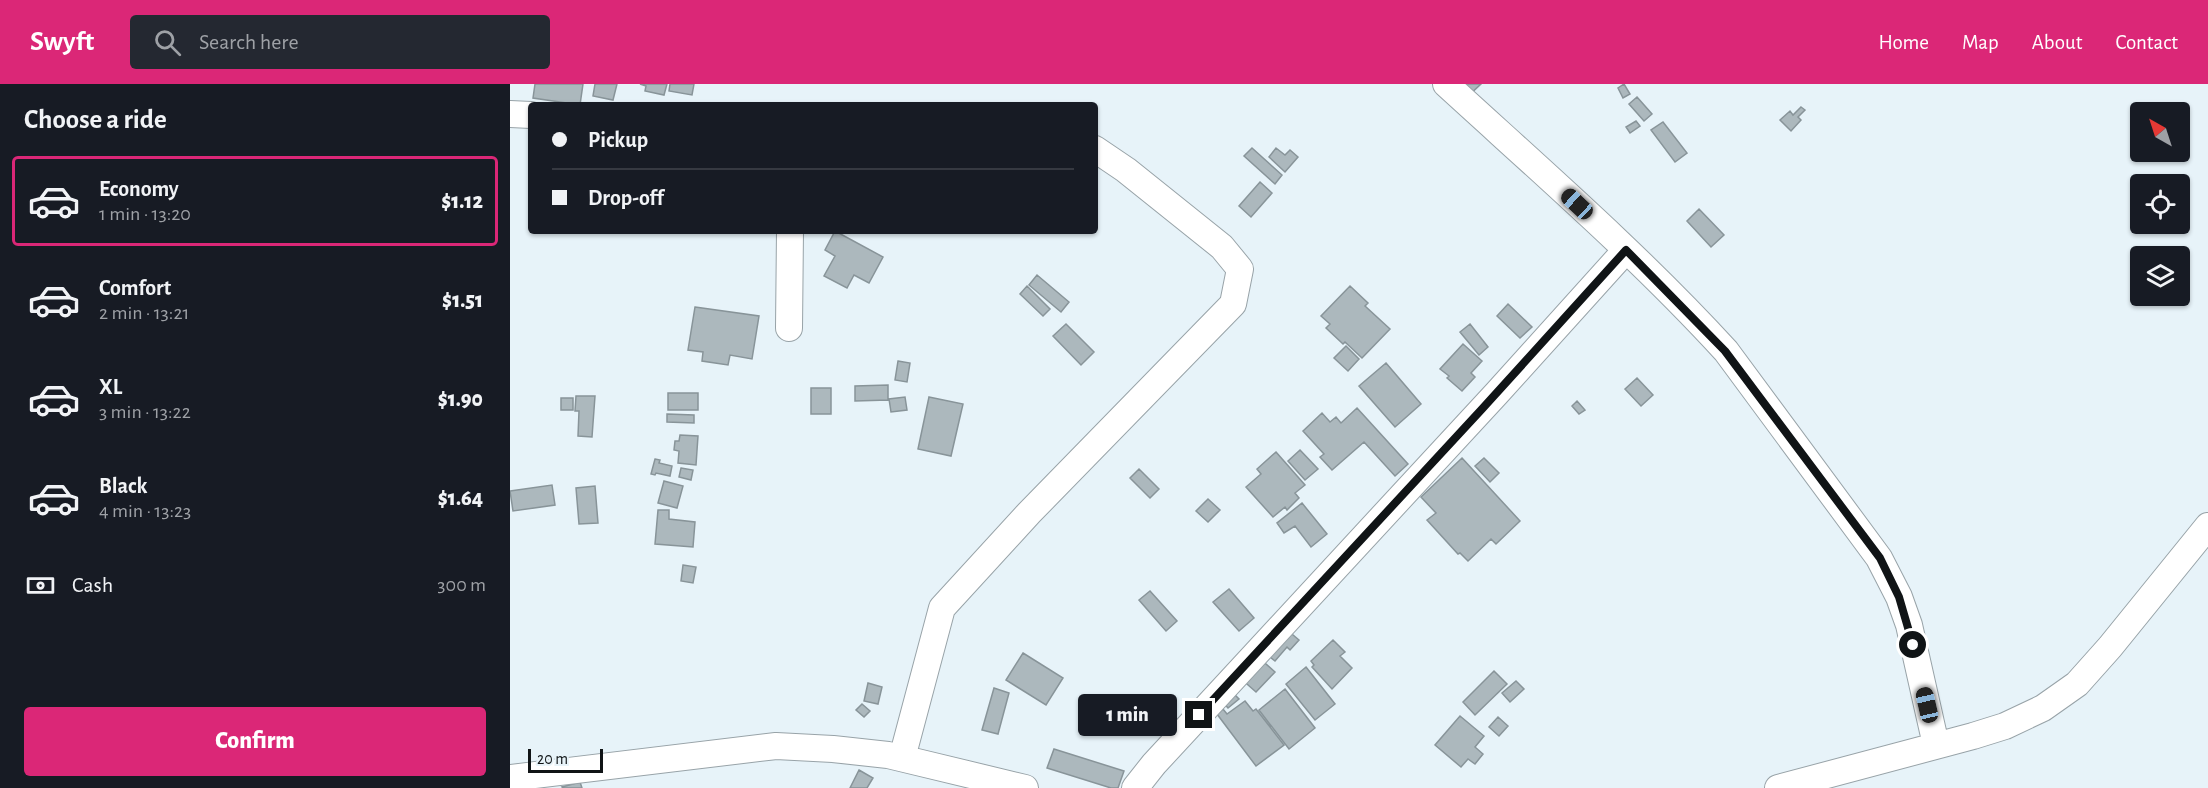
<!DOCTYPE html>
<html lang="en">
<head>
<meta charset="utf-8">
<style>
	body { margin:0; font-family:"Alegreya Sans",sans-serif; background:#242831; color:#f1f3f6; height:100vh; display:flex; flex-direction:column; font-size:22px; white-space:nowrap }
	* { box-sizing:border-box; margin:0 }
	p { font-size:20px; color:#9ea1a6 }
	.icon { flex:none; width:33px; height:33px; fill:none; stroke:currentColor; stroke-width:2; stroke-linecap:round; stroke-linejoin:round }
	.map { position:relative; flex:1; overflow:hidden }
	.details { display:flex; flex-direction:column; background:#171b24; width:510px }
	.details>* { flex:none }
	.hud { position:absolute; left:18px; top:18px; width:570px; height:132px; border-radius:6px; box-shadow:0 2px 4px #0004; display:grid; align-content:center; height:132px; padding:0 24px; background:#171b24 }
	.needle { width:39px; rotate:321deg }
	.tools { position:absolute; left:1620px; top:18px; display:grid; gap:12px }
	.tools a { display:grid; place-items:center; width:60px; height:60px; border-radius:6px; background:#171b24; box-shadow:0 2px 4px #0004; font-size:30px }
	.scale { position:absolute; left:18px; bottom:15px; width:75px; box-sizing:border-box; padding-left:6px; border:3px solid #101416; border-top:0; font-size:16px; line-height:21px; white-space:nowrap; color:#101416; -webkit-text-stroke:4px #e7f3f9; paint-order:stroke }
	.end { position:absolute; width:27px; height:27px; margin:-14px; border:8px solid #101416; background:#fff; box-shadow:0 0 0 3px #fff }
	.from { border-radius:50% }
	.bubble { position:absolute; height:42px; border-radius:6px; background:#171b24; box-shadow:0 2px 4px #0004; font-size:20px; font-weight:800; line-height:42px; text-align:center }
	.car { position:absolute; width:18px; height:36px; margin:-18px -9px; border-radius:8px; box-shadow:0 0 4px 2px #0007; background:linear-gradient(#222 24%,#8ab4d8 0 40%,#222 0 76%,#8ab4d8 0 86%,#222 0) }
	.hud b { display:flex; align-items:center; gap:21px; height:57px; font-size:22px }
	.hud b+b { border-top:2px solid #363941 }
	.hud i { width:15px; height:15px; background:#f1f3f6 }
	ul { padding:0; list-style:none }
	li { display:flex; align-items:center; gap:18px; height:90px; margin:0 12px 9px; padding:0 12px; border:3px solid transparent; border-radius:6px }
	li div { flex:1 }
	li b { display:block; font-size:22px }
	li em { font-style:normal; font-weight:800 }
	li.selected { border-color:#db2777 }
	li>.icon { width:54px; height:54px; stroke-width:1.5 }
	h2 { padding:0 24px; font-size:27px; line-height:72px }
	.pay { display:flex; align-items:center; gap:15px; height:66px; padding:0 24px; font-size:22px }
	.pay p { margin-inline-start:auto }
	.button { display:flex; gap:12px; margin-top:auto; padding:12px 24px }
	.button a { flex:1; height:69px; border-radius:6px; background:#db2777; color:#fff; font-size:24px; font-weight:800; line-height:69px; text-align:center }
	header { display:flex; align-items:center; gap:36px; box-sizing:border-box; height:84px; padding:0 30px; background:#db2777; color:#fff }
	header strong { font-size:28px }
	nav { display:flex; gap:33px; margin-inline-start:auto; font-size:21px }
	.search { width:420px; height:54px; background:#242831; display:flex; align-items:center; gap:15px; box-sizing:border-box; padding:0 21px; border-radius:6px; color:#9ea1a6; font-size:22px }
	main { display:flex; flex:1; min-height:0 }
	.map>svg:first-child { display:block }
</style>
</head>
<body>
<header>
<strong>Swyft</strong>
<div class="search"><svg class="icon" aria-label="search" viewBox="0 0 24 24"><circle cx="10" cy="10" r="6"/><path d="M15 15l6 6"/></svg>Search here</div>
<nav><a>Home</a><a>Map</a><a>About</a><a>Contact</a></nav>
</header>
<main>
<section class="details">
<h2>Choose a ride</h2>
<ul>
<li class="selected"><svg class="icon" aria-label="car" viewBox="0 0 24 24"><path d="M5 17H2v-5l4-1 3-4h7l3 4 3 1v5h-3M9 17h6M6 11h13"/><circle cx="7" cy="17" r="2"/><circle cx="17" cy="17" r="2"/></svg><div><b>Economy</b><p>1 min · 13:20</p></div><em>$1.12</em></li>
<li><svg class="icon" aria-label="car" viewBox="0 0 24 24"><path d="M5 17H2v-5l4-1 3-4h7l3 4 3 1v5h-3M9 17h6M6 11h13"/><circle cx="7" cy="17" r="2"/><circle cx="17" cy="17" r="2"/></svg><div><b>Comfort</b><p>2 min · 13:21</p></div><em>$1.51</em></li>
<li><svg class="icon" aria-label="car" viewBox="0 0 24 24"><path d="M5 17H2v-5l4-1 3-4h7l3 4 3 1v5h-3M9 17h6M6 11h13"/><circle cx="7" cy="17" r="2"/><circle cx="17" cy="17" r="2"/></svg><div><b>XL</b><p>3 min · 13:22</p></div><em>$1.90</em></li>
<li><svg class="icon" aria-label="car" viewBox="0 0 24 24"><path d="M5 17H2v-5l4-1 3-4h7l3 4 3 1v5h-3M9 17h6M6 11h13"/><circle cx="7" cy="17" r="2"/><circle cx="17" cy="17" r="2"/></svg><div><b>Black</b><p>4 min · 13:23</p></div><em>$1.64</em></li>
</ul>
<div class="pay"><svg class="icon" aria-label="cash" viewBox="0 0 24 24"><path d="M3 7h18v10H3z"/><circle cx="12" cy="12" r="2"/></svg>Cash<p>300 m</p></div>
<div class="button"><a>Confirm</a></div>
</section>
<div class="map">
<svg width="1698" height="704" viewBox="0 0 1698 704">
	<rect width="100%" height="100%" fill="#e7f3f9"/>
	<path fill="#acb8bd" stroke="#889499" stroke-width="1.5" d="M25,0H73L70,21L23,14Z
		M85,0H107L103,16L83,12Z
		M130,0H157L154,11L135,7L136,2Z
		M160,0H184L182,11L159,7Z
		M941,0H971L955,15Z
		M1114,0L1120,10L1113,14L1108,4Z
		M1127,13L1142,30L1134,37L1119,20Z
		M1291,23L1295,26L1288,33L1291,36L1281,47L1270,36L1280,27L1283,31Z
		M1126,37L1130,42L1120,49L1116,43Z
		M1153,38L1177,69L1165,78L1141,46Z
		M742,64L772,91L765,100L734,72Z
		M766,64L775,71L780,66L788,73L775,88L759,73Z
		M750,98L762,109L741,133L729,122Z
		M1189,125L1214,151L1201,163L1177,137Z
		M325,147L373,173L359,199L344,191L337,204L314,192L325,172L315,166Z
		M527,191L559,218L551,228L519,201Z
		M517,202L540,225L533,232L510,210Z
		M840,202L858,219L855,222L880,245L852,274L835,258L833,260L816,244L820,240L811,232Z
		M998,220L1022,243L1010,254L987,232Z
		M185,223L249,232L242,275L220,271L218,281L192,277L193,268L178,266Z
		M556,240L584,268L571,281L543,252Z
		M960,240L978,263L969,271L950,248Z
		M953,260L972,277L961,289L965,293L952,307L937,294L939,292L930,285Z
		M836,262L849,275L838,287L824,274Z
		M388,277L400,279L397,298L385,296Z
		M876,279L911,320L885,343L849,302Z
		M1127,294L1143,311L1131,322L1115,305Z
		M378,301V316L345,317V302Z
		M301,304H321V330H301Z
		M158,309H188V326H158Z
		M66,312H85L82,353L68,352L69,327H65Z
		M395,313L397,326L381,328L379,315Z
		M419,313L453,320L441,372L408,365Z
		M51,314H63V326H51Z
		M1067,317L1075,326L1069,330L1062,322Z
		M847,324L898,380L885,392L854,358L822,386L810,373L814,370L793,347L812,329L820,338L826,333L831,339Z
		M157,330L184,331V339L157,338Z
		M170,351L188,352L186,381L168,379L169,367L164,366L165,357H169Z
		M790,366L808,385L795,396L778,377Z
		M766,368L795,401L785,409L789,414L777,426L775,423L763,433L736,403L751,390L747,385Z
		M952,374L1010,437L986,460L981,455L958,477L950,469L948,470L917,436L926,429L911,413Z
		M974,374L989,389L980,398L965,382Z
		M145,375L150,376L149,379L162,382L160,392L146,389L145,391L141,390Z
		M171,384L183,386L181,396L169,393Z
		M629,385L649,405L640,414L620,394Z
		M154,397L173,402L167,424L148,419Z
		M42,401L45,421L3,427L0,407Z
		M85,402L88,439L69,440L66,404Z
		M698,415L710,426L698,438L686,427Z
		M792,419L817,450L801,463L785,442L774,449L767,439Z
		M148,426H159V435L185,438L183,463L145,460Z
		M173,481L186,483L183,499L171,497Z
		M719,505L744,534L729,547L703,518Z
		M640,507L667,537L656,547L629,516Z
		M776,545L789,556L780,566L777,563L765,577L755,569Z
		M823,556L835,568L830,572L842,584L822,605L802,583L804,581L801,577Z
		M513,569L553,594L536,621L496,596Z
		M748,573L765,588L746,608L729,593Z
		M796,583L825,620L805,636L776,600Z
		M984,587L997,600L965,631L953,618Z
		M1006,597L1014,605L1000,618L992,609Z
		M358,599L372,603L368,620L354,617Z
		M484,604L499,609L488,650L472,646Z
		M775,605L805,644L779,665L749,626Z
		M721,607L729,615L718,624L711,616Z
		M735,617L743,627L746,625L774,661L746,682L707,630L713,625L717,630Z
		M352,620L360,627L354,633L346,626Z
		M950,632L974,652L965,663L973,670L965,680L958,675L951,683L925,661Z
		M988,633L998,642L989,652L979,643Z
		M544,665L614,687L608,704H601L537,684Z
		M349,686L363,694L357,704H340Z
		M70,698L72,704H53L52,703Z"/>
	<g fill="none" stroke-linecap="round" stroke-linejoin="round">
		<g stroke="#98a3a8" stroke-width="28">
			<path id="street" d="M936,0C1031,87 1129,172 1216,267L1369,474L1389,513L1399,541L1426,661
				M0,30L21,31
				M279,244L280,147
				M392,674L432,524L519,429L723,220L730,185L712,163L616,86L585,65
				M0,694L266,662L323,665L378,671L515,704
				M625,704L644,680L987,309L1116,166
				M1268,704L1463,652L1495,642L1533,624L1567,600L1600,563L1698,442"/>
		</g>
		<use href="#street" stroke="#fff" stroke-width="26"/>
	</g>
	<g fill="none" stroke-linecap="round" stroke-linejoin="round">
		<path stroke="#101416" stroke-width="8" d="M689,631L972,325L1116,166L1215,267L1370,474L1389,513L1403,561"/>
	</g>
</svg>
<div class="tools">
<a><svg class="needle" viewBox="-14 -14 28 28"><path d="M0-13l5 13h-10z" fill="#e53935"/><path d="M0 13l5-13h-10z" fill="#9ea1a6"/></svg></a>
<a><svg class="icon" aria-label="locate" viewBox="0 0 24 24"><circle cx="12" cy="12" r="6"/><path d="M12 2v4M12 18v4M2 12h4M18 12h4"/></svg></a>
<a><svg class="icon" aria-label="layers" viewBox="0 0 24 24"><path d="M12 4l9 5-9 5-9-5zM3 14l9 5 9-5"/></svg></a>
</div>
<div class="scale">20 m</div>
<i class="end from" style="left:1403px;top:561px"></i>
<i class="end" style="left:689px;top:631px"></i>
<div class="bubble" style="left:568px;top:610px;width:99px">1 min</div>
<i class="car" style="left:1067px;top:120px;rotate:313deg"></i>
<i class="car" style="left:1417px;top:621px;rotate:347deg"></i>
<div class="hud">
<b><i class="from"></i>Pickup</b>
<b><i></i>Drop-off</b>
</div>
</div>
</main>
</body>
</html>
